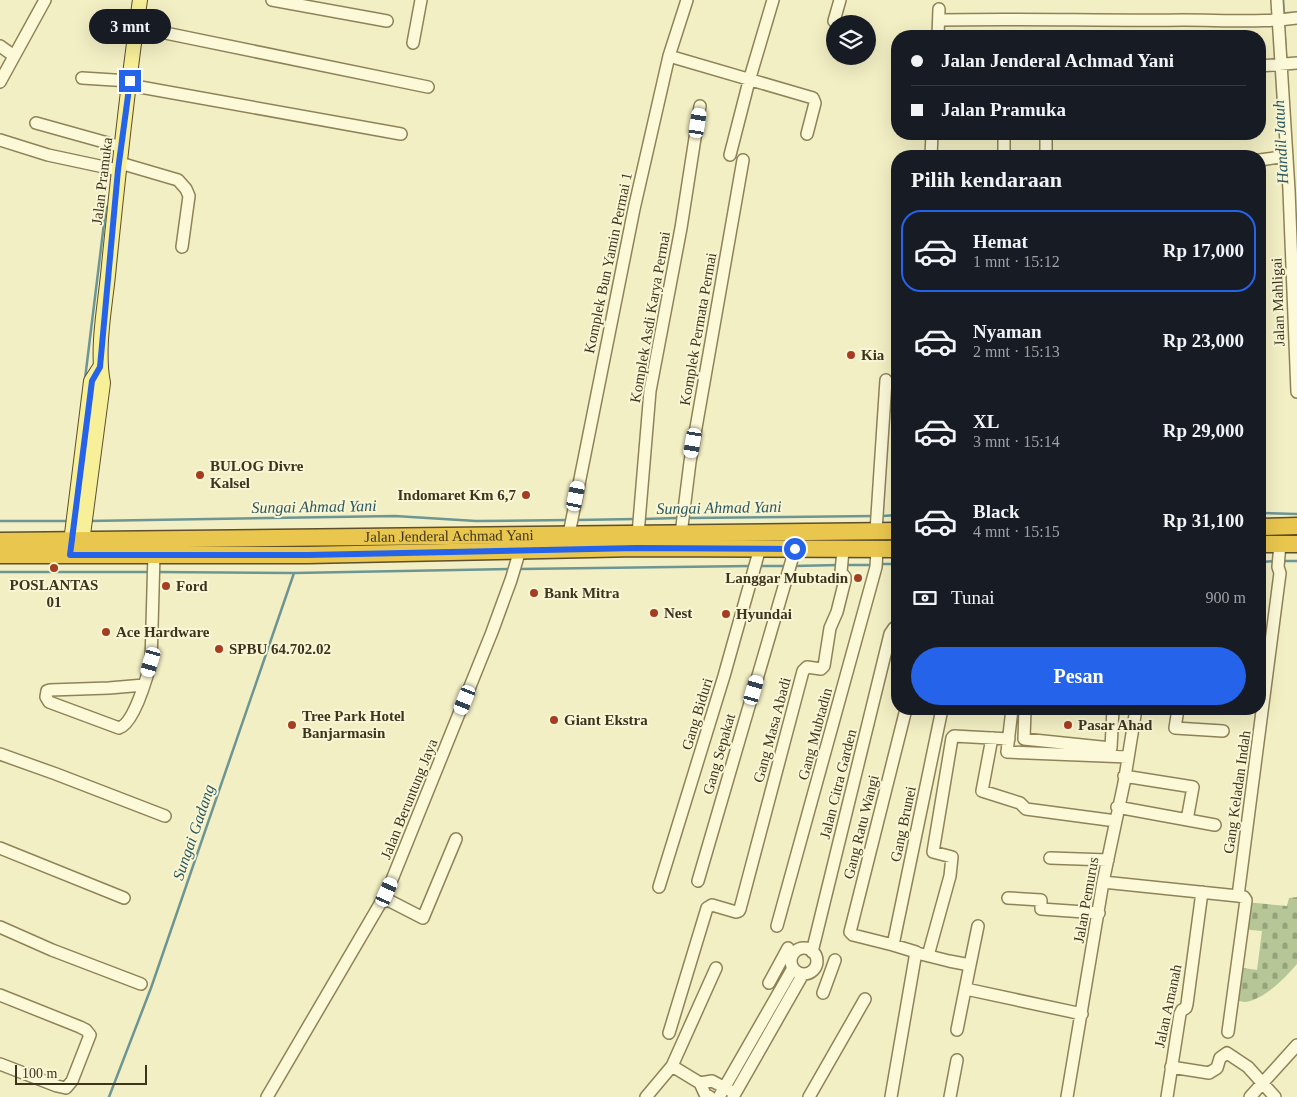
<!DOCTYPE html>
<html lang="id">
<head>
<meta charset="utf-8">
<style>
	body { margin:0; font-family:"Times New Roman",serif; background:#20242c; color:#f1f3f6; height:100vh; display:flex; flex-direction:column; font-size:19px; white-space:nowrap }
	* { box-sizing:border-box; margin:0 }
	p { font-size:16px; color:#9ea1a6 }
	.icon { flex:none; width:28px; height:28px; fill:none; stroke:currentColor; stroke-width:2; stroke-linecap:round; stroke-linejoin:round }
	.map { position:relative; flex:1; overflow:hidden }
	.drawer { position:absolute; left:891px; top:150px; width:375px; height:565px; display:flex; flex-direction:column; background:#171b24; border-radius:20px; box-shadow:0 5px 20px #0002 }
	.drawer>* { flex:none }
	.top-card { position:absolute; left:891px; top:30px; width:375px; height:110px; border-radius:20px; box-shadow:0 5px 20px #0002; display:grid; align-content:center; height:110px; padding:0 20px; background:#171b24 }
	.controls { position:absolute; left:826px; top:15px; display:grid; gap:10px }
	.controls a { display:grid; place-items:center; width:50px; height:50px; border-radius:50%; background:#171b24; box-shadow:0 5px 20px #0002; font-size:25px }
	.scale { position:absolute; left:15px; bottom:12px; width:132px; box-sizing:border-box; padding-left:5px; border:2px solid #3e341e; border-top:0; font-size:14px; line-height:18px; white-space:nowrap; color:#3e341e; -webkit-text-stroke:4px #f9f6d5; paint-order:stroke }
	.end { position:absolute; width:22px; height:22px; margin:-11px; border:6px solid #2563eb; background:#fff; box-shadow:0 0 0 2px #fff }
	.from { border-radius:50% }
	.bubble { position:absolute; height:35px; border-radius:18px; background:#171b24; box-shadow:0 5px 20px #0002; font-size:16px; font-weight:700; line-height:35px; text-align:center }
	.car { position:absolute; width:15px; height:30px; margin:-15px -8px; border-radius:6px; box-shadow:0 0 4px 1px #0007; background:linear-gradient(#fff 24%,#345 0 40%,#fff 0 76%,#345 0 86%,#fff 0) }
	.top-card b { display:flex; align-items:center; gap:18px; height:48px; font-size:19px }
	.top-card b+b { border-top:1px solid #363941 }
	.top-card i { width:12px; height:12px; background:#f1f3f6 }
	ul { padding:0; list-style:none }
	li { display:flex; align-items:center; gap:15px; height:82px; margin:0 10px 8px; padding:0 10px; border:2px solid transparent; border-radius:20px }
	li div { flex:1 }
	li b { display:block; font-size:19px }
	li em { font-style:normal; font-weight:700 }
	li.on { border-color:#2563eb }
	li>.icon { width:45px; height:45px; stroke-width:1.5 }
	h2 { padding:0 20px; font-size:22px; line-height:60px }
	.pay { display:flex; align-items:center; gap:12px; height:55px; padding:0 20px; font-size:19px }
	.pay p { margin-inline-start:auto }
	.button { display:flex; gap:10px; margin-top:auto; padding:10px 20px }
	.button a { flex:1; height:58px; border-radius:30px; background:#2563eb; color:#fff; font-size:20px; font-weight:700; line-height:58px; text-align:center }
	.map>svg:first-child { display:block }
</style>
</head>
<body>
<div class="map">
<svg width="1297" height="1097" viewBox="0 0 1297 1097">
	<defs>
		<pattern id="cemetery-stones" width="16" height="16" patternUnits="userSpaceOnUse" patternTransform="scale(1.25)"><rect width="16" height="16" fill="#b6c696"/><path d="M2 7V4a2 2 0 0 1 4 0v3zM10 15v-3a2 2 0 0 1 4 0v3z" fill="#95a27a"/></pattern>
	</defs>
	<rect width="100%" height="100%" fill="#f2efc4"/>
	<path fill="url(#cemetery-stones)" d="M1297,897V964C1285,978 1264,1000 1245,1002C1242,1002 1237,1000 1233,999L1236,967L1257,970L1262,931L1241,929L1245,902L1287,906L1289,898Z"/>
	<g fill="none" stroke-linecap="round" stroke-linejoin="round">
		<path stroke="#6c9594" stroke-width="2.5" d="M1283,0L1284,16
			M1284,24L1286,56
			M85,379L106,207
			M1260,513L1297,514
			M882,516L898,515
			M687,518L874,516
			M642,519L679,518
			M577,520L636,519
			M0,521H69
			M89,521L395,516L476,521L569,520
			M1281,561H1297
			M1260,562L1276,561
			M879,564H898
			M844,565H874
			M759,566H786
			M794,566L839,565
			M519,569L751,566
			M0,572H151
			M157,572L294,573L511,569
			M109,1097L151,988L294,573"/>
		<g stroke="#8f8258" stroke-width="14">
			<path id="minor" d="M272,0L387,21
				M1277,0L1289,190L1297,392
				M939,20C1020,18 1101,21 1183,20C1221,20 1260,23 1297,18
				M834,21L840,0
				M136,27L428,87
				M938,36L939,9
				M413,43L421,0
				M0,46L14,56
				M669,56L813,98L815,103L807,134
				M1260,66L1297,63
				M82,78L130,81
				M0,82L45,0
				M129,85L401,134
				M36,123L122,147
				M0,140L48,155L118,170
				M730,155L749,81L773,0
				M931,156L932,134
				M1004,156V134
				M1046,156V134
				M1260,160L1287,156
				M120,163L178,180L186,189L189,196L182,247
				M876,531L886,380
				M569,534L634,209L669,56L687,0
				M638,534L650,391L681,228L700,106
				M681,534L690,462L743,160
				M144,685L109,688L50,690L47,691L46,697L49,702L119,728C134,724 147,677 151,662L154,554
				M1012,709L1007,752L1128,757
				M1025,709L1024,739L1111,748L1113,709
				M1178,709L1175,728L1223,731
				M992,738L982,791L1020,803L1026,809L1116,821
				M0,754L56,774L165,816
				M1124,776L1193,787L1187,820
				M1117,807L1215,825
				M0,848L124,898
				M1050,858L1108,860
				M698,881L795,549
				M1103,882L1238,896L1244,897L1246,900L1228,1032
				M659,887L724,676L760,548
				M1238,896L1280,573L1278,567L1280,544
				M384,898L423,918L456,839
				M1008,898L1041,900V909L1099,913
				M777,926L876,567L877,549
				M0,927L52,950L141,984
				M893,945L853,935L850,932L906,709
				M791 961a13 13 0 1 1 26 0a13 13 0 1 1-26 0Z
				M812,952L890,634L894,628H898
				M929,952L950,876L952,857L933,852L952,738L954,736L1009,739
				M921,954L949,961L970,965L957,1030
				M970,965L978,926
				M769,983L788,948
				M966,989L1082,1014
				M823,993L835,960
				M0,995L80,1027L86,1030L90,1035L72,1081L66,1088L57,1086L0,1064
				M669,1033L707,908L712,905L736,912L739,911L740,909L803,671L807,667L821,669L824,666L830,628L837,612L845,580V577L841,572L843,550
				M672,1066L700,1083
				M1171,1067L1209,1073L1217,1068L1220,1058L1227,1053L1248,1067L1275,1097
				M267,1097L387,892L492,632L511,580L520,550
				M646,1097L672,1066L716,968
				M710,1097L705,1094L700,1083L712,1081L731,1091
				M719,1097L793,968
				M733,1097L803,974
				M809,1097L865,999
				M891,1097L916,952L893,945L942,709
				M950,1097L957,1060
				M1067,1097L1103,882L1124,783L1136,709
				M1167,1097L1180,1014L1182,1010L1186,1008L1187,1004L1202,892
				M1250,1097L1297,1045"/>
		</g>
		<g stroke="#5d4e2d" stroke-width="16">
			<path id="major" d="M70,550L91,381L100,367
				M81,550L103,383C96,346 106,302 109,265C118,177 127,88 140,0"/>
		</g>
		<g stroke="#5d4e2d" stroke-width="19">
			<g id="highway">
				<path d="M1260,527L1297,526"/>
				<path id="s1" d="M0,541L898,531"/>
				<path d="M1260,544H1297"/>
				<path d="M0,555H308L637,548L898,549"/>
			</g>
		</g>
		<use href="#minor" stroke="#fcf9d9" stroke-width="11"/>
		<use href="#major" stroke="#f8ef99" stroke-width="14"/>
		<use href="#highway" stroke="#e9c64e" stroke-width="16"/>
	</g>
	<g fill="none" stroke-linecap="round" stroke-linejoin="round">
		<path stroke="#2563eb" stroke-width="6" d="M130,81L118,170L100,367L92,381L70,555H308L637,548L795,549"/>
	</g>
	<g fill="#a53d22" stroke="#f9f6d5" stroke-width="2">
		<circle cx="851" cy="355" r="5"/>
		<circle cx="200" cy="475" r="5"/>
		<circle cx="526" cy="495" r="5"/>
		<circle cx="54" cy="568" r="5"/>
		<circle cx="858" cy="578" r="5"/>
		<circle cx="166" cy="586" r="5"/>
		<circle cx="534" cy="593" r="5"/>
		<circle cx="654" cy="613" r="5"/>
		<circle cx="726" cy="614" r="5"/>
		<circle cx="106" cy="632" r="5"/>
		<circle cx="219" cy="649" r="5"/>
		<circle cx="554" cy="720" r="5"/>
		<circle cx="292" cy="725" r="5"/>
		<circle cx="1068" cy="725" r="5"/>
	</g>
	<g text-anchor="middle" stroke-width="4" stroke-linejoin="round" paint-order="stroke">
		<g font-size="15" fill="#3e341e" stroke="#f9f6d5">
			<text transform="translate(102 181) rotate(-83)" y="5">Jalan Pramuka</text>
			<text transform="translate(608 263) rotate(-78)" y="5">Komplek Bun Yamin Permai 1</text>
			<text transform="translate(1278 302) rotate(-92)" y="5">Jalan Mahligai</text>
			<text transform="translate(650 317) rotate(-80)" y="5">Komplek Asdi Karya Permai</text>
			<text transform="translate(698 329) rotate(-80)" y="5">Komplek Permata Permai</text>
			<text dy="5" stroke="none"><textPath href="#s1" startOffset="449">Jalan Jenderal Achmad Yani</textPath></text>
			<text transform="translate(697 714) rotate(-73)" y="5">Gang Biduri</text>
			<text transform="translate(772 730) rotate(-75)" y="5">Gang Masa Abadi</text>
			<text transform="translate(815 734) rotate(-75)" y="5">Gang Mubtadin</text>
			<text transform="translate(719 754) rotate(-74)" y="5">Gang Sepakat</text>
			<text transform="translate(838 784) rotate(-76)" y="5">Jalan Citra Garden</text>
			<text transform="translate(1237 792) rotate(-82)" y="5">Gang Keladan Indah</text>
			<text transform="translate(409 799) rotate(-68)" y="5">Jalan Beruntung Jaya</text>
			<text transform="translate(903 824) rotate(-78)" y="5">Gang Brunei</text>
			<text transform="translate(861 827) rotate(-76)" y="5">Gang Ratu Wangi</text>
			<text transform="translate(1086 900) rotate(-80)" y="5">Jalan Pemurus</text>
			<text transform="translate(1168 1006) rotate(-78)" y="5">Jalan Amanah</text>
		</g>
		<g font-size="15" font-weight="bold" fill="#3e341e" stroke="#f9f6d5" text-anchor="start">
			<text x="861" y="360">Kia</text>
			<text x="210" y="471">BULOG Divre<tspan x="210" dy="17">Kalsel</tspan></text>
			<text x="516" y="500" text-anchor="end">Indomaret Km 6,7</text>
			<text x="848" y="583" text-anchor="end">Langgar Mubtadin</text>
			<text x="54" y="590" text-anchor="middle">POSLANTAS<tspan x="54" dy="17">01</tspan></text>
			<text x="176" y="591">Ford</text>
			<text x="544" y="598">Bank Mitra</text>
			<text x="664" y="618">Nest</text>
			<text x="736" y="619">Hyundai</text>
			<text x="116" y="637">Ace Hardware</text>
			<text x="229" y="654">SPBU 64.702.02</text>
			<text x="302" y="721">Tree Park Hotel<tspan x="302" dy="17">Banjarmasin</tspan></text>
			<text x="564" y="725">Giant Ekstra</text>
			<text x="1078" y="730">Pasar Ahad</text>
		</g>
		<g font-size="16" font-style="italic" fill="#2c575f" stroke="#f9f6d5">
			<text transform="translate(1280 142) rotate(-93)" y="6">Handil Jatuh</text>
			<text transform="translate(314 506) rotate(-1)" y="6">Sungai Ahmad Yani</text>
			<text transform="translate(719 507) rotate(-1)" y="6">Sungai Ahmad Yani</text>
			<text transform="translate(193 832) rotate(-71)" y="6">Sungai Gadang</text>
		</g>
	</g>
</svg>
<div class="controls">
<a><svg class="icon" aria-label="layers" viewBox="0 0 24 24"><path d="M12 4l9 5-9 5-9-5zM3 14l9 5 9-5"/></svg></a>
</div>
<div class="scale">100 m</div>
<i class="end from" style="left:795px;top:549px"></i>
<i class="end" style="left:130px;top:81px"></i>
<div class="bubble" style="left:89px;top:9px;width:82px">3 mnt</div>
<i class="car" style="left:698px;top:123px;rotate:9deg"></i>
<i class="car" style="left:693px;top:443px;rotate:190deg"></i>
<i class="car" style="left:576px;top:496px;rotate:11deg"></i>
<i class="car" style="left:151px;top:662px;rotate:196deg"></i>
<i class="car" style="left:754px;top:690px;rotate:16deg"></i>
<i class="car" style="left:465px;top:700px;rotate:202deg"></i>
<i class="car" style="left:387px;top:892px;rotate:24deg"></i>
<div class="top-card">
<b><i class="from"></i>Jalan Jenderal Achmad Yani</b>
<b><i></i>Jalan Pramuka</b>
</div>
<section class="drawer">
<h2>Pilih kendaraan</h2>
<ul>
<li class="on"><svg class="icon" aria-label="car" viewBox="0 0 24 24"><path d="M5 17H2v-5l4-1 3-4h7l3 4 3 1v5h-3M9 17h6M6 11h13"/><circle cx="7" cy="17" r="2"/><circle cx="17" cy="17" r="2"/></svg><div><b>Hemat</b><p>1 mnt · 15:12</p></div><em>Rp 17,000</em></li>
<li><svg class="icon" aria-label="car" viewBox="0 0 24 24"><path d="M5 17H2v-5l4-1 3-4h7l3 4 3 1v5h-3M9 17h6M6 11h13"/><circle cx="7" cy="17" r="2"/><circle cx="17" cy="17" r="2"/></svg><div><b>Nyaman</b><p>2 mnt · 15:13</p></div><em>Rp 23,000</em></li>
<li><svg class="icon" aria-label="car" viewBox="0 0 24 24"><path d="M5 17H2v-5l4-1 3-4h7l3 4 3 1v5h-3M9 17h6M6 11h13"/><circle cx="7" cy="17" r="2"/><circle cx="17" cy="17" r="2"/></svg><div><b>XL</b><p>3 mnt · 15:14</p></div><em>Rp 29,000</em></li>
<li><svg class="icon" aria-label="car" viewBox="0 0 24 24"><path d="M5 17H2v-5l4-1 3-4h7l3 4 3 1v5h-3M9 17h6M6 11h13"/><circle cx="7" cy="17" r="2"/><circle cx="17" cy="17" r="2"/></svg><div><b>Black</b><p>4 mnt · 15:15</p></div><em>Rp 31,100</em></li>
</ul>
<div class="pay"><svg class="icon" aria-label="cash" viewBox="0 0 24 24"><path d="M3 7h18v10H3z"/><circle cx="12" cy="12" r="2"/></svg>Tunai<p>900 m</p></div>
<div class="button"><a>Pesan</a></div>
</section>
</div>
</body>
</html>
